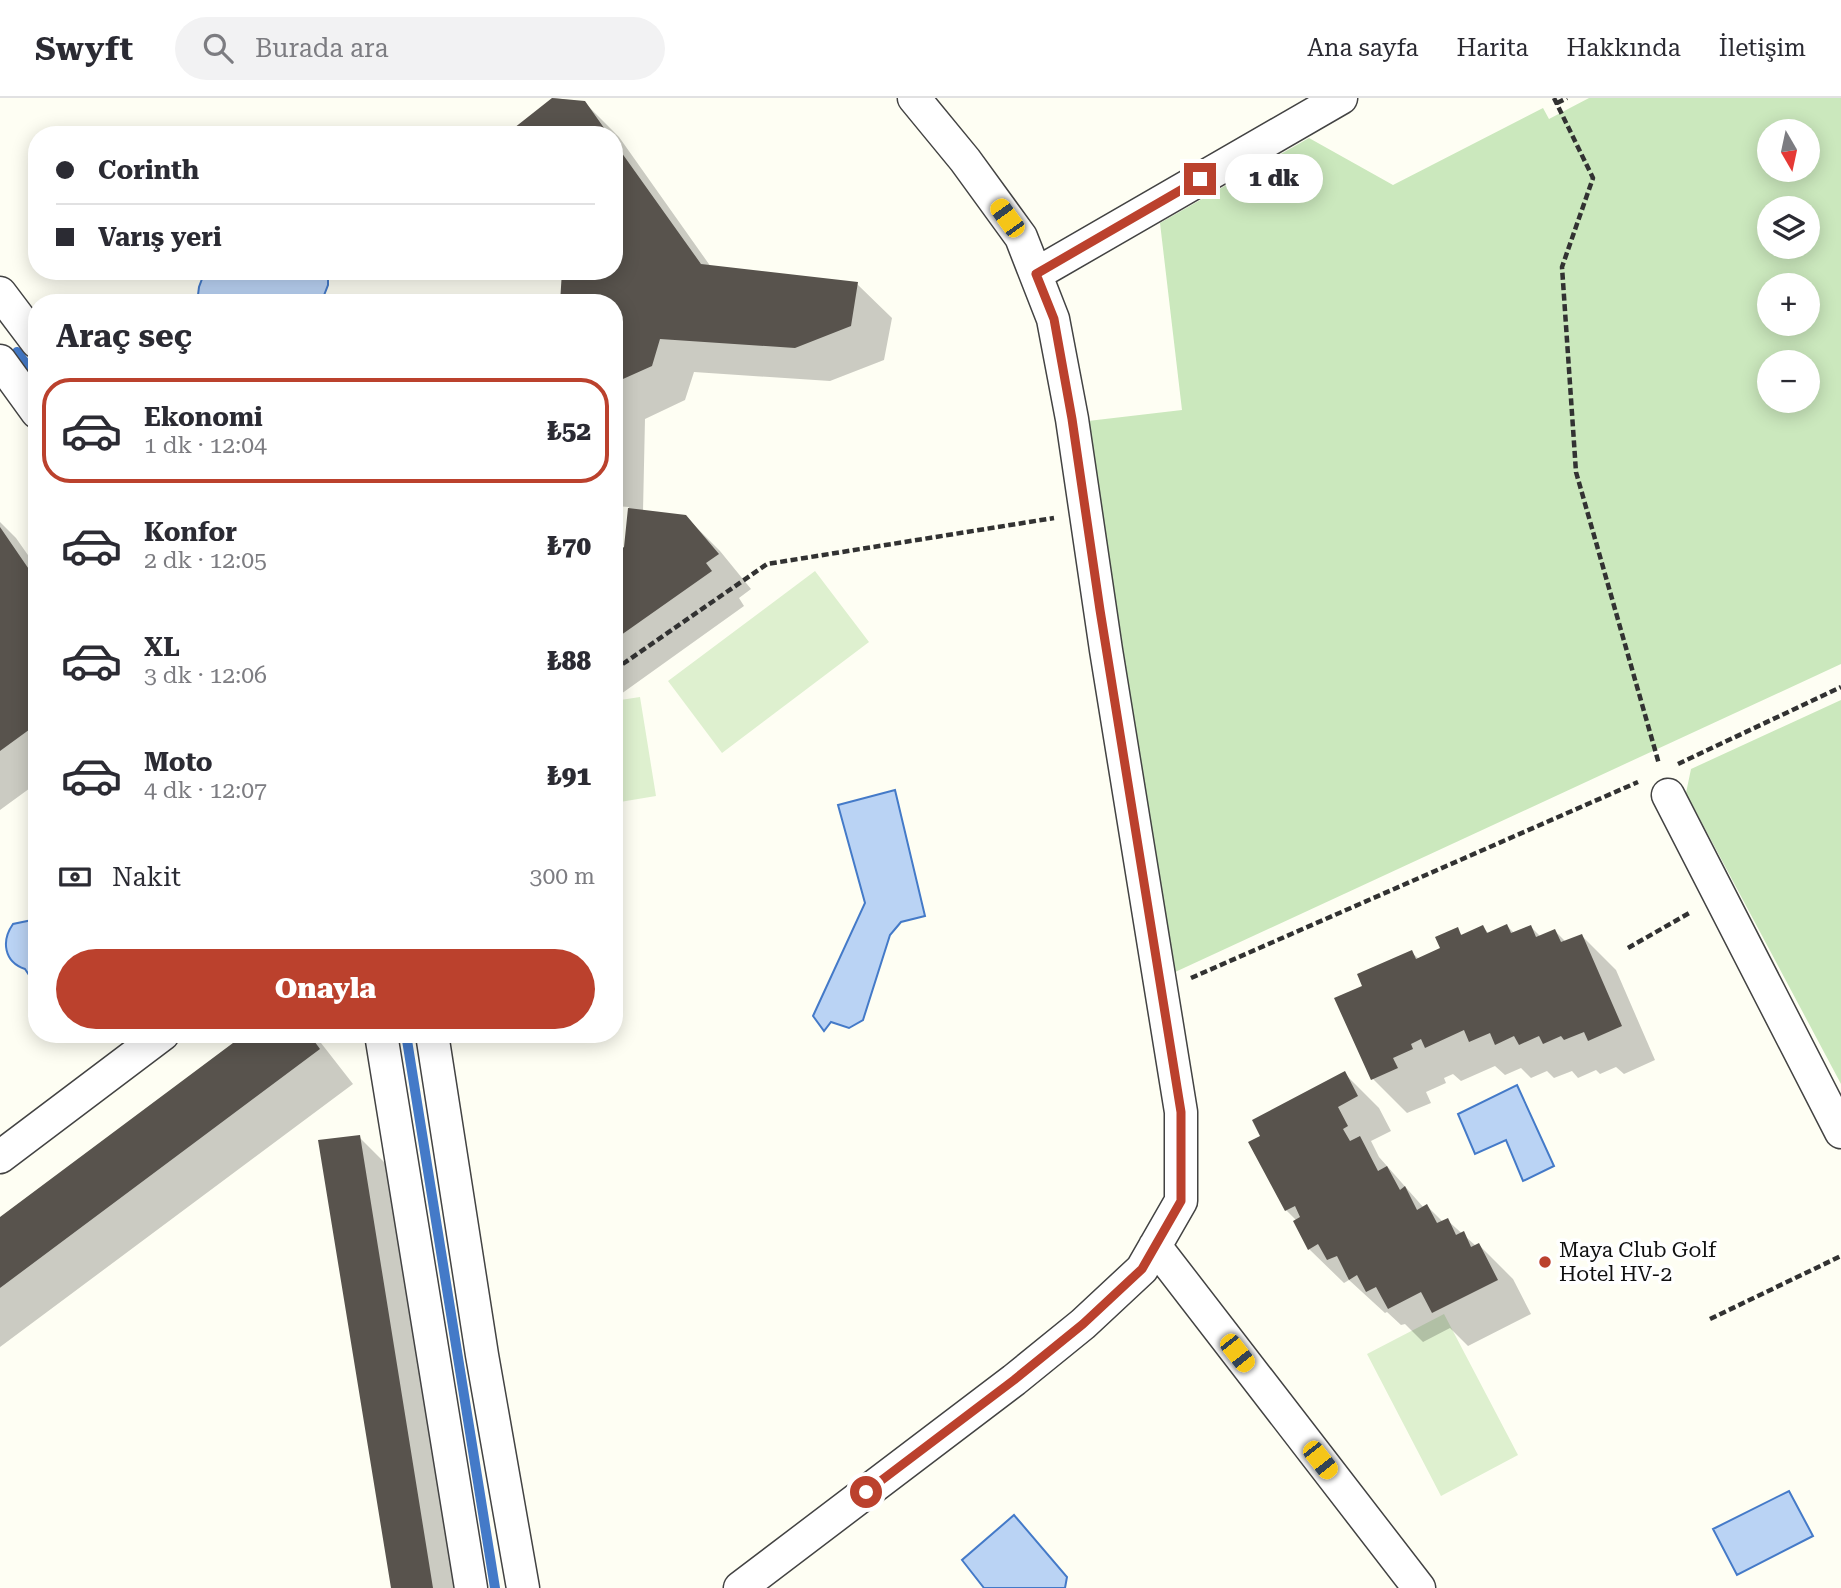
<!DOCTYPE html>
<html lang="tr">
<head>
<meta charset="utf-8">
<style>
	body { margin:0; font-family:"Roboto Serif",serif; background:#f2f2f3; color:#2b2b33; height:100vh; display:flex; flex-direction:column; font-size:26px; white-space:nowrap }
	* { box-sizing:border-box; margin:0 }
	p { font-size:23px; color:#7c7c81 }
	.icon { flex:none; width:38px; height:38px; fill:none; stroke:currentColor; stroke-width:2; stroke-linecap:round; stroke-linejoin:round }
	.map { position:relative; flex:1; overflow:hidden }
	.sheet { position:absolute; left:28px; top:196px; width:595px; height:749px; display:flex; flex-direction:column; background:#fff; border-radius:28px; box-shadow:0 4px 18px #0003 }
	.sheet>* { flex:none }
	.top-card { position:absolute; left:28px; top:28px; width:595px; height:154px; border-radius:28px; box-shadow:0 4px 18px #0003; display:grid; align-content:center; height:154px; padding:0 28px; background:#fff }
	.needle { width:46px; rotate:171deg }
	.fabs { position:absolute; left:1757px; top:21px; display:grid; gap:14px }
	.fabs a { display:grid; place-items:center; width:63px; height:63px; border-radius:50%; background:#fff; box-shadow:0 4px 18px #0003; font-size:35px }
	.end { position:absolute; width:32px; height:32px; margin:-16px; border:9px solid #bb412d; background:#fff; box-shadow:0 0 0 4px #fff }
	.from { border-radius:50% }
	.bubble { position:absolute; height:49px; border-radius:24px; background:#fff; box-shadow:0 4px 18px #0003; font-size:23px; font-weight:800; line-height:49px; text-align:center }
	.car { position:absolute; width:21px; height:42px; margin:-21px -10px; border-radius:9px; box-shadow:0 0 5px 2px #0007; background:linear-gradient(#f5c518 24%,#345 0 40%,#f5c518 0 76%,#345 0 86%,#f5c518 0) }
	.top-card b { display:flex; align-items:center; gap:24px; height:66px; font-size:26px }
	.top-card b+b { border-top:2px solid #e1e1e2 }
	.top-card i { width:18px; height:18px; background:#2b2b33 }
	ul { padding:0; list-style:none }
	li { display:flex; align-items:center; gap:21px; height:105px; margin:0 14px 10px; padding:0 14px; border:4px solid transparent; border-radius:28px }
	li div { flex:1 }
	li b { display:block; font-size:26px }
	li em { font-style:normal; font-weight:800 }
	li.current { border-color:#bb412d }
	li>.icon { width:63px; height:63px; stroke-width:1.5 }
	h2 { padding:0 28px; font-size:32px; line-height:84px }
	.pay { display:flex; align-items:center; gap:18px; height:77px; padding:0 28px; font-size:26px }
	.pay p { margin-inline-start:auto }
	.cta { display:flex; gap:14px; margin-top:auto; padding:14px 28px }
	.cta a { flex:1; height:80px; border-radius:42px; background:#bb412d; color:#fff; font-size:28px; font-weight:800; line-height:80px; text-align:center }
	header { display:flex; align-items:center; gap:42px; box-sizing:border-box; height:98px; padding:0 35px; background:#fff; border-bottom:2px solid #e1e1e2 }
	header strong { font-size:33px }
	nav { display:flex; gap:38px; margin-inline-start:auto; font-size:24px }
	.search { width:490px; height:63px; background:#f2f2f3; display:flex; align-items:center; gap:18px; box-sizing:border-box; padding:0 24px; border-radius:38px; color:#7c7c81; font-size:26px }
	.map>svg:first-child { display:block }
</style>
</head>
<body>
<header>
<strong>Swyft</strong>
<div class="search"><svg class="icon" aria-label="search" viewBox="0 0 24 24"><circle cx="10" cy="10" r="6"/><path d="M15 15l6 6"/></svg>Burada ara</div>
<nav><a>Ana sayfa</a><a>Harita</a><a>Hakkında</a><a>İletişim</a></nav>
</header>
<div class="map">
<svg width="1841" height="1490" viewBox="0 0 1841 1490">
	<rect width="100%" height="100%" fill="#fefef3"/>
	<path fill="#cbe8bd" fill-rule="evenodd" d="M1589,0H1841V566L1173,875L1088,323L1182,312L1160,125L1309,40L1393,87L1543,10L1549,21ZM1769,33H1808V72H1769ZM1769,110H1808V149H1769ZM1769,187H1808V226H1769ZM1769,264H1808V303H1769Z
		M1841,602V986L1686,695L1691,671Z"/>
	<path fill="#def0cf" d="M815,473L869,544L722,655L668,583Z
		M640,599L656,698L614,705V603Z
		M1444,1216L1518,1357L1441,1398L1367,1256Z"/>
	<path fill="#bad3f4" stroke="#447ac8" stroke-width="2" d="M205,173H328V187L321,205H197L199,189Z
		M895,692L925,818L901,824L890,837L863,922L849,930L831,924L824,933L813,918L865,805L838,707Z
		M37,821V881L33,883L25,871C4,864 1,843 13,826Z
		M1517,987L1554,1068L1523,1083L1506,1042L1475,1056L1458,1016Z
		M1789,1393L1813,1438L1737,1477L1713,1431Z
		M1014,1417L1067,1479L1065,1490H984L962,1462Z"/>
	<path fill="#0003" d="M554,0L584,4L619,39L711,169L857,186L892,220L884,262L830,283L694,274L685,302L645,321L643,414L685,418L720,453L751,491L739,500L744,508L614,601V458L626,450L629,409L614,408V37H508Z
		M0,424L16,440L37,470V685L0,712Z
		M1507,828L1515,836L1531,829L1541,839L1555,833L1566,844L1582,838L1616,872L1655,962L1624,976L1616,969L1600,976L1596,972L1578,980L1572,973L1554,980L1547,973L1531,980L1521,970L1505,977L1495,968L1461,983L1453,976L1444,980L1446,985L1426,994L1431,1005L1407,1015L1373,981L1365,889L1411,854L1419,861L1442,851L1457,832L1463,838L1483,829L1489,836Z
		M248,936H314L353,986L0,1249V1121Z
		M1345,976L1379,1010L1391,1033L1371,1043L1379,1059L1424,1110L1427,1108L1443,1124L1447,1122L1476,1148L1479,1147L1513,1181L1531,1216L1468,1248L1450,1230L1423,1244L1405,1226L1401,1227L1387,1214L1385,1215L1349,1182L1344,1185L1309,1151L1297,1123L1286,1112L1262,1039Z
		M359,1039L393,1073L461,1490H393Z"/>
	<g fill="none" stroke-linecap="round" stroke-linejoin="round">
		<path stroke="#447ac8" stroke-width="10" d="M17,254L37,281
			M406,936L495,1490"/>
	</g>
	<path fill="#58534d" d="M552,0L585,3L609,37H505Z
		M614,44L701,166L858,184L851,228L795,250L660,241L652,268L614,285V205H560L562,173H614Z
		M628,410L686,417L719,456L706,465L712,473L614,542V456L624,449Z
		M0,429L37,483V612L34,614L37,626L0,653Z
		M1507,826L1511,835L1531,827L1536,839L1555,831L1561,844L1582,836L1622,928L1588,943L1584,934L1564,942L1561,938L1543,946L1539,938L1519,947L1514,938L1495,947L1490,935L1469,944L1464,932L1425,950L1421,941L1411,946L1413,951L1393,960L1398,970L1371,982L1334,900L1362,888L1357,876L1412,852L1416,861L1440,850L1435,839L1458,829L1461,837L1483,827L1487,835Z
		M245,936H309L320,951L0,1190V1119Z
		M1345,973L1358,998L1338,1009L1348,1028L1343,1031L1350,1043L1360,1038L1378,1073L1387,1068L1400,1092L1405,1088L1417,1112L1427,1106L1437,1125L1448,1120L1456,1137L1464,1133L1471,1149L1479,1145L1498,1182L1432,1215L1421,1194L1388,1211L1376,1189L1366,1194L1357,1177L1349,1182L1337,1158L1327,1162L1318,1146L1308,1152L1293,1123L1300,1119L1295,1108L1285,1113L1248,1044L1260,1038L1252,1022Z
		M360,1037L433,1490H391L318,1042Z"/>
	<g fill="none" stroke-linecap="round" stroke-linejoin="round">
		<g stroke="#434343" stroke-width="35">
			<path id="street" d="M1036,176L1341,0
				M0,195L37,244
				M0,263L37,314
				M1668,697L1841,1034
				M381,936L471,1490
				M432,936L482,1257L523,1490
				M0,1059L163,936
				M1155,1148L1419,1490
				M740,1490L1014,1282L1083,1226L1142,1171L1181,1103V1014L1106,552L1072,321L1053,221L1021,139L965,62L914,0"/>
		</g>
		<path stroke="#323232" stroke-width="4.5" stroke-dasharray="7 3.5" stroke-linecap="butt" d="M1554,0L1593,80L1562,169L1576,374L1659,666
			M1557,5L1567,0
			M614,572L767,466L1054,420
			M1678,666L1841,589
			M1628,850L1691,814
			M1191,880L1638,684
			M1710,1221L1841,1158"/>
		<use href="#street" stroke="#fff" stroke-width="32"/>
	</g>
	<g fill="none" stroke-linecap="round" stroke-linejoin="round">
		<path stroke="#bb412d" stroke-width="9" d="M866,1394L1014,1282L1083,1226L1142,1171L1181,1103V1014L1100,512L1072,321L1054,221L1036,176L1200,81"/>
	</g>
	<circle fill="#bb412d" stroke="#fff" stroke-width="2.5" cx="1545" cy="1164" r="7"/>
	<g text-anchor="middle" stroke-width="7" stroke-linejoin="round" paint-order="stroke">
		<g font-size="21" fill="#101010" stroke="#fff" text-anchor="start">
			<text x="1559" y="1159">Maya Club Golf<tspan x="1559" dy="24">Hotel HV-2</tspan></text>
		</g>
	</g>
</svg>
<div class="fabs">
<a><svg class="needle" viewBox="-14 -14 28 28"><path d="M0-13l5 13h-10z" fill="#e53935"/><path d="M0 13l5-13h-10z" fill="#7c7c81"/></svg></a>
<a><svg class="icon" aria-label="layers" viewBox="0 0 24 24"><path d="M12 4l9 5-9 5-9-5zM3 14l9 5 9-5"/></svg></a>
<a>+</a>
<a>−</a>
</div>
<i class="end from" style="left:866px;top:1394px"></i>
<i class="end" style="left:1200px;top:81px"></i>
<div class="bubble" style="left:1225px;top:56px;width:98px">1 dk</div>
<i class="car" style="left:1007px;top:120px;rotate:324deg"></i>
<i class="car" style="left:1237px;top:1255px;rotate:142deg"></i>
<i class="car" style="left:1320px;top:1362px;rotate:142deg"></i>
<div class="top-card">
<b><i class="from"></i>Corinth</b>
<b><i></i>Varış yeri</b>
</div>
<section class="sheet">
<h2>Araç seç</h2>
<ul>
<li class="current"><svg class="icon" aria-label="car" viewBox="0 0 24 24"><path d="M5 17H2v-5l4-1 3-4h7l3 4 3 1v5h-3M9 17h6M6 11h13"/><circle cx="7" cy="17" r="2"/><circle cx="17" cy="17" r="2"/></svg><div><b>Ekonomi</b><p>1 dk · 12:04</p></div><em>₺52</em></li>
<li><svg class="icon" aria-label="car" viewBox="0 0 24 24"><path d="M5 17H2v-5l4-1 3-4h7l3 4 3 1v5h-3M9 17h6M6 11h13"/><circle cx="7" cy="17" r="2"/><circle cx="17" cy="17" r="2"/></svg><div><b>Konfor</b><p>2 dk · 12:05</p></div><em>₺70</em></li>
<li><svg class="icon" aria-label="car" viewBox="0 0 24 24"><path d="M5 17H2v-5l4-1 3-4h7l3 4 3 1v5h-3M9 17h6M6 11h13"/><circle cx="7" cy="17" r="2"/><circle cx="17" cy="17" r="2"/></svg><div><b>XL</b><p>3 dk · 12:06</p></div><em>₺88</em></li>
<li><svg class="icon" aria-label="car" viewBox="0 0 24 24"><path d="M5 17H2v-5l4-1 3-4h7l3 4 3 1v5h-3M9 17h6M6 11h13"/><circle cx="7" cy="17" r="2"/><circle cx="17" cy="17" r="2"/></svg><div><b>Moto</b><p>4 dk · 12:07</p></div><em>₺91</em></li>
</ul>
<div class="pay"><svg class="icon" aria-label="cash" viewBox="0 0 24 24"><path d="M3 7h18v10H3z"/><circle cx="12" cy="12" r="2"/></svg>Nakit<p>300 m</p></div>
<div class="cta"><a>Onayla</a></div>
</section>
</div>
</body>
</html>
